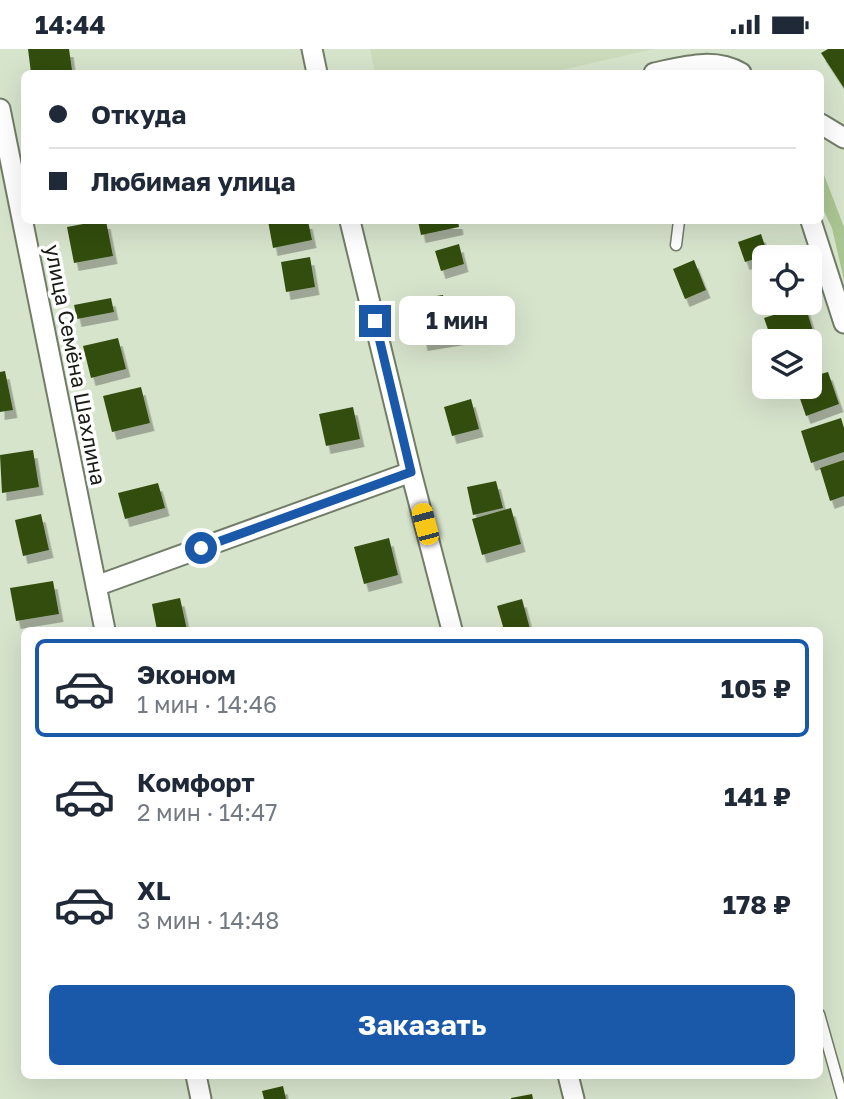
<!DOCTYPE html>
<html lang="ru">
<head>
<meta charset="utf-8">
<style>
	body { margin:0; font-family:"Golos Text",sans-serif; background:#f6f6f7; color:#1f2937; height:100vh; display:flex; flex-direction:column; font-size:26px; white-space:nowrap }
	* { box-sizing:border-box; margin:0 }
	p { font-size:23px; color:#747a83 }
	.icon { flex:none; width:38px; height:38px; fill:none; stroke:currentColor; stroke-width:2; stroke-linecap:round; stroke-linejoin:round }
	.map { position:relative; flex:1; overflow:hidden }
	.drawer { position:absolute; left:21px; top:578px; width:802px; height:452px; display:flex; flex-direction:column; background:#fff; border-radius:10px; box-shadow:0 7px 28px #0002 }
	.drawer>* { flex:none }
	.hud { position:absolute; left:21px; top:21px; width:803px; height:154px; border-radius:10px; box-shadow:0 7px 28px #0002; display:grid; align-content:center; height:154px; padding:0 28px; background:#fff }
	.buttons { position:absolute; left:752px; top:196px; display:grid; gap:14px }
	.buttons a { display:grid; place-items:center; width:70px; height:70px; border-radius:10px; background:#fff; box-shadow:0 7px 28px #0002; font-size:35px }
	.end { position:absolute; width:32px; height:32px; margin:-16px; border:9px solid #1a59aa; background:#fff; box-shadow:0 0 0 4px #fff }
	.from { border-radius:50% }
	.bubble { position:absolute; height:49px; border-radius:10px; background:#fff; box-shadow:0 7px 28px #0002; font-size:23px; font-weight:700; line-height:49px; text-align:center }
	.car { position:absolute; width:21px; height:42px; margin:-21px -10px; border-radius:9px; box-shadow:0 0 5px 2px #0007; background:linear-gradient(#f5c518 24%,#345 0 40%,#f5c518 0 76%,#345 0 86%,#f5c518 0) }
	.hud b { display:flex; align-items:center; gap:24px; height:66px; font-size:26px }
	.hud b+b { border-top:2px solid #e0e1e3 }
	.hud i { width:18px; height:18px; background:#1f2937 }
	ul { padding:12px 0 0; list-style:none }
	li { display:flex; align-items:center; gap:21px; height:98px; margin:0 14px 10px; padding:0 14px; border:4px solid transparent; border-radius:10px }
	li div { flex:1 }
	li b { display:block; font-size:26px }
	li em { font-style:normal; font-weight:700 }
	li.current { border-color:#1a59aa }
	li>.icon { width:63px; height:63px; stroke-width:1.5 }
	.action { display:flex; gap:14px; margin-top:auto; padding:14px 28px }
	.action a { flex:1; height:80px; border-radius:10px; background:#1a59aa; color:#fff; font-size:28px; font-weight:700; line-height:80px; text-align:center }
	.status { display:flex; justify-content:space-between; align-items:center; height:49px; padding:0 35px; background:#fff; direction:ltr }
	.status svg { height:19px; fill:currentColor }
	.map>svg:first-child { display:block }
</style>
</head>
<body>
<div class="status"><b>14:44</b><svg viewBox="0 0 49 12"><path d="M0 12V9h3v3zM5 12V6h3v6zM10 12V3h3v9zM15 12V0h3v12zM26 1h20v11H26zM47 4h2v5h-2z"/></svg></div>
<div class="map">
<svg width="844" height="1050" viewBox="0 0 844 1050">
	<defs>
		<filter id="shadow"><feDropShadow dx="4.5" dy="8" stdDeviation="0" flood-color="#0004"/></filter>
	</defs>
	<rect width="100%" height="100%" fill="#d7e4cc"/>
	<path fill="#cbdbbc" d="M370,0H654L548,24H375Z"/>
	<path fill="#abc592" d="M821,118L844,178V231L832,179L821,156Z"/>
	<path fill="#334e10" filter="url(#shadow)" d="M28,0H69L72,21L31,24Z
		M828,0H844V39L821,4Z
		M99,172H106L113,207L74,214L67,178Z
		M268,172H308L312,191L273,199Z
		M418,172H458L459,178L421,186Z
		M761,185L768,206L745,213L738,193Z
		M459,195L464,215L441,222L435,202Z
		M310,208L315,238L286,243L281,213Z
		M694,211L706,241L685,250L673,220Z
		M443,246L447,269L456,267L460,288L423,294L416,250Z
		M111,249L114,263L77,270L74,256Z
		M805,256L816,292L810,294L772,292L764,269Z
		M118,289L126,320L91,329L83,297Z
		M5,322L13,361L0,363V323Z
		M828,323L839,355L806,367L796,338H810V328Z
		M141,338L150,374L112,383L103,347Z
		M471,350L479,380L452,387L444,358Z
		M353,358L360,390L326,397L319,365Z
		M841,369L844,379V403L811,414L801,382Z
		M33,401L39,438L2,444L0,406Z
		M844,411V447L830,452L820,419Z
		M496,432L503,459L473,466L467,438Z
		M158,434L165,459L125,470L118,444Z
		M511,459L521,495L482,506L472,470Z
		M41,465L49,501L23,507L15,471Z
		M389,489L398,526L364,535L354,498Z
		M53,532L59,565L16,572L10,539Z
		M180,549L187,581H157L152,555Z
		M522,550L530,580L504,581L497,557Z
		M283,1037L286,1050H264L262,1042Z
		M532,1045L533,1050H511V1049Z"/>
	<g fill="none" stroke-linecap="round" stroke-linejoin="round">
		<g stroke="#727d67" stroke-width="13">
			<path id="lane" d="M676,196L679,172
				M819,965L843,1050"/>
		</g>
		<g stroke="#727d67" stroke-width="23">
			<path id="street" d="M312,0L317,24
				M654,24C683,18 714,8 741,24
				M0,60L105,581
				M821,75L844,89
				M350,172L411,423L452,581
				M811,172L844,274
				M96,537L411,423
				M196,1026L201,1050
				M568,1026L574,1050"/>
		</g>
		<use href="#lane" stroke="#fff" stroke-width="10"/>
		<use href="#street" stroke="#fff" stroke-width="19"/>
	</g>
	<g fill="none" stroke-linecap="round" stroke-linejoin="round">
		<path stroke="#1a59aa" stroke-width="9" d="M201,499L411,423L375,272"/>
	</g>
	<g text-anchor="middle" stroke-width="7" stroke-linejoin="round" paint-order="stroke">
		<g font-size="21" fill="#181c14" stroke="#fff">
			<text transform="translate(75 316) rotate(79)" y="7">улица Семёна Шахлина</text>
		</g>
	</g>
</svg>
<div class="buttons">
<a><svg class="icon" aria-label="locate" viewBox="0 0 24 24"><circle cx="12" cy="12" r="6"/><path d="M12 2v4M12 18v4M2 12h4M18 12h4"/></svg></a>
<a><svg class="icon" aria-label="layers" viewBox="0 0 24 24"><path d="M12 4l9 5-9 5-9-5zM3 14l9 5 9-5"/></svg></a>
</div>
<i class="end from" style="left:201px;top:499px"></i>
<i class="end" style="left:375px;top:272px"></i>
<div class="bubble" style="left:399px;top:247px;width:116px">1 мин</div>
<i class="car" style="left:425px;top:475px;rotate:345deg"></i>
<div class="hud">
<b><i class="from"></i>Откуда</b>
<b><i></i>Любимая улица</b>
</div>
<section class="drawer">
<ul>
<li class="current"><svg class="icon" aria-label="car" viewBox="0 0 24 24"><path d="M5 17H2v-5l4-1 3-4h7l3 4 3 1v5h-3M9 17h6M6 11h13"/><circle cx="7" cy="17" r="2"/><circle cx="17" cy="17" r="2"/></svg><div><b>Эконом</b><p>1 мин · 14:46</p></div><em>105 ₽</em></li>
<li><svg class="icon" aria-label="car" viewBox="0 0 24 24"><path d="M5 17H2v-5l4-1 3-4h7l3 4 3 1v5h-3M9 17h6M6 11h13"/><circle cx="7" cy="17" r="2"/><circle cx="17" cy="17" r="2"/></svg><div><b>Комфорт</b><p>2 мин · 14:47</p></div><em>141 ₽</em></li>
<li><svg class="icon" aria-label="car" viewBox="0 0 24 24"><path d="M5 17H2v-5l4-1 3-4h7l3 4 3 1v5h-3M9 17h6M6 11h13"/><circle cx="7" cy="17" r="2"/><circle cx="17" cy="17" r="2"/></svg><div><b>XL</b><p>3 мин · 14:48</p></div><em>178 ₽</em></li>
</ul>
<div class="action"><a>Заказать</a></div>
</section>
</div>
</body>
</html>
